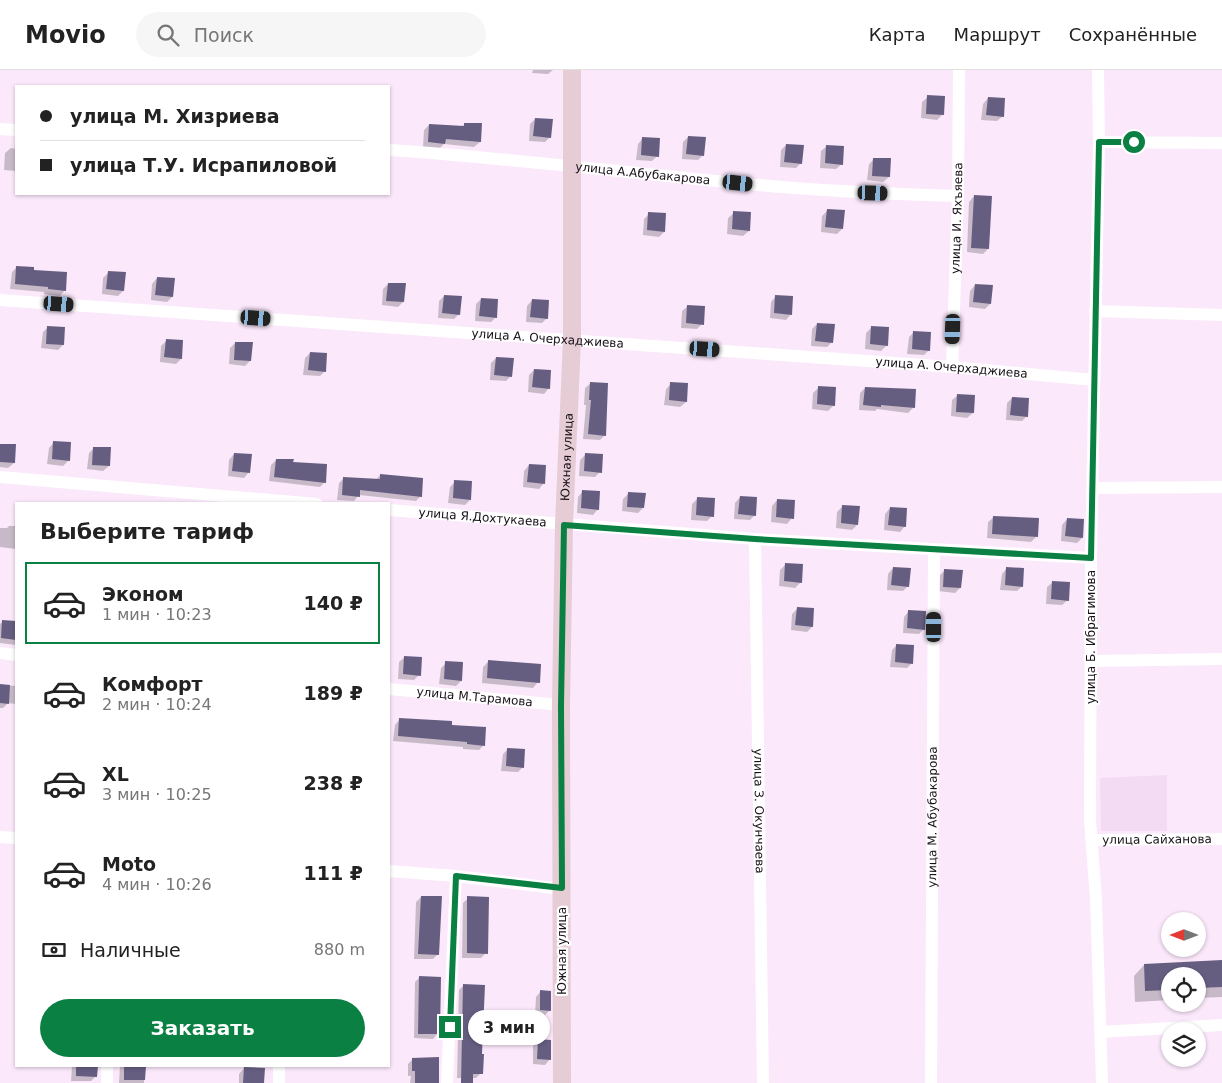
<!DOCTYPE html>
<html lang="ru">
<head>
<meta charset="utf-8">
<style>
	body { margin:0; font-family:"DejaVu Sans",sans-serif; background:#f6f6f6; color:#222; height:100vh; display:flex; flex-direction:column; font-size:19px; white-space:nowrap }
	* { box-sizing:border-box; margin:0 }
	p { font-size:16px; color:#767676 }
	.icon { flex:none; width:28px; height:28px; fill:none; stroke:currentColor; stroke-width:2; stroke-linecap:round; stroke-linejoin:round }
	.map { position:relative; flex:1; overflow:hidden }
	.details { position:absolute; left:15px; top:432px; width:375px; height:565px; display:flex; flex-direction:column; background:#fff; border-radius:0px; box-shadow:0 1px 4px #0004 }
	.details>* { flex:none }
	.banner { position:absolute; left:15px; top:15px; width:375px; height:110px; border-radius:0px; box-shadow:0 1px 4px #0004; display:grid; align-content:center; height:110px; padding:0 25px; background:#fff }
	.needle { width:32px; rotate:270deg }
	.buttons { position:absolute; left:1161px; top:842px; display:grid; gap:10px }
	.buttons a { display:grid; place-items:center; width:45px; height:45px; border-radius:50%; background:#fff; box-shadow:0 1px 4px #0004; font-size:25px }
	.end { position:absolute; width:22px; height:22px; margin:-11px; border:6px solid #0b8043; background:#fff; box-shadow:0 0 0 2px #fff }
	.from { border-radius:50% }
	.bubble { position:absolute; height:35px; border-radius:18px; background:#fff; box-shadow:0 1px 4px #0004; font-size:16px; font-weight:600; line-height:35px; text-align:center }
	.car { position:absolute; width:15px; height:30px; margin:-15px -8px; border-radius:6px; box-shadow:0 0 4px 1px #0007; background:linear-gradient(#222 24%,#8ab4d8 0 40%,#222 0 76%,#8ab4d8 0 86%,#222 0) }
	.banner b { display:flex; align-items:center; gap:18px; height:48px; font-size:19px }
	.banner b+b { border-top:1px solid #e0e0e0 }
	.banner i { width:12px; height:12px; background:#222 }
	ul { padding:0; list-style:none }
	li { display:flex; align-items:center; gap:15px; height:82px; margin:0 10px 8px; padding:0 15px; border:2px solid transparent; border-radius:0px }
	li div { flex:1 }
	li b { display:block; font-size:19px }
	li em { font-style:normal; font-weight:600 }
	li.current { border-color:#0b8043 }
	li>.icon { width:45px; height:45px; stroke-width:1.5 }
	h2 { padding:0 25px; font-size:22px; line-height:60px }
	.pay { display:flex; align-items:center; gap:12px; height:55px; padding:0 25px; font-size:19px }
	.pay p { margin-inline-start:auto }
	.action { display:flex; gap:10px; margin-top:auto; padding:10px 25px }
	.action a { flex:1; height:58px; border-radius:30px; background:#0b8043; color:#fff; font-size:20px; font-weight:600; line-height:58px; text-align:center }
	header { display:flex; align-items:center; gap:30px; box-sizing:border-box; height:70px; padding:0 25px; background:#fff; border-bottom:1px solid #e0e0e0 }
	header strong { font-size:24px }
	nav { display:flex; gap:28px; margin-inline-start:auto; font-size:18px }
	.search { width:350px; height:45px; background:#f6f6f6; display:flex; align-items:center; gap:12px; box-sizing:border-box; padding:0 18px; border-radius:28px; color:#767676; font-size:19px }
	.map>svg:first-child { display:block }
</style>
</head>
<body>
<header>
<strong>Movio</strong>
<div class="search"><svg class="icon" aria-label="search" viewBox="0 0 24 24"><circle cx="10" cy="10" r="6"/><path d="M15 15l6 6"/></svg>Поиск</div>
<nav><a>Карта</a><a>Маршрут</a><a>Сохранённые</a></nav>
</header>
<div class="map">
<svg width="1222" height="1013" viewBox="0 0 1222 1013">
	<rect width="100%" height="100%" fill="#fbe8fb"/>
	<path fill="#f4dbf4" d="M1167,705V761H1101L1100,708Z"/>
	<path fill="#0003" d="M533,0H553L548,4L532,3Z
		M928,27L942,45L937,50L921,48L922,32Z
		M988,28L1003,46L997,51L981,50L983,34Z
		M535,49L550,67L545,72L529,71L530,54Z
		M465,54L480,72L474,77L444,74L439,79L423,77L424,60L429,55L461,57Z
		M688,67L703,85L698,90L682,89L683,72Z
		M643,68L657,86L652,91L636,90L638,74Z
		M786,75L801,93L796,98L780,97L781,80Z
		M827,76L842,94L836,99L820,98L821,81Z
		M11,78L16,79V101L4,100L5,83Z
		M874,89L889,107L883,112L867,110L869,94Z
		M974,126L988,179L983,184L967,182L969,132Z
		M827,141L842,159L837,164L821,162L822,146Z
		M734,143L749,161L743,166L727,164L728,148Z
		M649,144L664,162L659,167L643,165L644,149Z
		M17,197L33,201L65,220L60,226L44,224V222L10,219L12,202Z
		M108,203L123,221L118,226L102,224L103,208Z
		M157,208L172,227L167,232L151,230L152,214Z
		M388,214L403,232L398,237L382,235L383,219Z
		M975,215L990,234L985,239L969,237L970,221Z
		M444,226L459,244L454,249L438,248L439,231Z
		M776,226L791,244L786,250L770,248L771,232Z
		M481,229L496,247L491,252L475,251L476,234Z
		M532,230L547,248L542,253L526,252L527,236Z
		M688,236L702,254L697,259L681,258L682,241Z
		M817,254L832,272L827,277L811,276L812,259Z
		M48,257L63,275L58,280L41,278L43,262Z
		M871,258L886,276L881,281L865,279L866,263Z
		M914,262L929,280L924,285L907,284L909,267Z
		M166,271L181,289L176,294L160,292L161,276Z
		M235,273L250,291L245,296L229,294L230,278Z
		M310,283L325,301L320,306L303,305L305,288Z
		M496,288L511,306L506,311L490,310L491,293Z
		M534,300L549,318L544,324L528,322L529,305Z
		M591,313L605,365L600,370L583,369L586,335H584L585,318Z
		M671,314L686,332L680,337L664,335L666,319Z
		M819,317L834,335L828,341L812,339L813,323Z
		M865,318L913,338L908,343L877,339L875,341L859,340L860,323Z
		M958,325L973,343L967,348L951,346L952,330Z
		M1012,328L1027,346L1022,351L1006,350L1007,333Z
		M54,372L68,391L63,396L47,394L49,378Z
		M0,375L14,393L8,398L0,397Z
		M94,378L109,396L103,401L87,399L89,383Z
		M234,384L249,402L244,408L228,406L229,390Z
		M586,384L600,402L595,407L579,406L580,390Z
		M276,390L292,393L325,412L320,417L269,411L271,395Z
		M529,395L544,413L539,419L523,417L524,401Z
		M380,405L421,426L416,431L359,425L354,431L337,430L339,413L344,408L376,410Z
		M455,412L470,430L465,435L448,433L450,417Z
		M583,421L598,439L593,445L577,443L578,427Z
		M628,424L643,438L638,443L622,441L623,429Z
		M740,427L755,445L750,450L734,449L735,433Z
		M698,428L712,446L707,451L691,450L692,434Z
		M777,430L792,448L787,454L771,452L772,436Z
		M842,437L857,455L852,460L836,458L837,442Z
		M890,438L905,456L900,462L884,460L885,444Z
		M994,447L1036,467L1031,472L987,468L988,452Z
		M1067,449L1082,468L1077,473L1061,471L1062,455Z
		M9,456H16V479L0,477V458H7Z
		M785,495L800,513L795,518L779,516L780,500Z
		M893,498L908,516L903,521L887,520L888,504Z
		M1007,498L1022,516L1017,521L1000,520L1002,504Z
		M945,500L960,518L955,523L938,521L940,505Z
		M1053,512L1068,530L1062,535L1046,534L1047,517Z
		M797,539L812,557L807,562L791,560L792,544Z
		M909,541L924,559L919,564L903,563L904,547Z
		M3,551L16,552V575L0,573V554Z
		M897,575L912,593L907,598L890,597L892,580Z
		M405,587L419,605L414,610L398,609L399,592Z
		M488,592L538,612L533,618L482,613L483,597Z
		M446,593L461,611L456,616L439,614L441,598Z
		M0,615L16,616V634L8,633L3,638H0Z
		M400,649L450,656L484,675L479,680L463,679V677L393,671L395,655Z
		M508,679L523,697L518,702L501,701L503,684Z
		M421,827L438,884L433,889H414L416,832Z
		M468,828L486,883L481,888H462L463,833Z
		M1222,891V927L1198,928V906H1170V930L1135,932L1134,906L1144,895Z
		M420,907L438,963L433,969L414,968L415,912Z
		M464,915L481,1003L476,1008H457L459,920Z
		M541,921L550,940L545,945H535L536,927Z
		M538,970L550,989L545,995L533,994V976Z
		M413,989L435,1013H410L411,1006H408V994Z
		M72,996H96V1006L91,1011H71Z
		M120,996H144V1013H119Z
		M244,998L263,1013H239V1004Z"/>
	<path fill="#665e81" d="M927,25L945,26L944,45L926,44Z
		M988,27L1005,28L1004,47L986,45Z
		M535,48L553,49L551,68L533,66Z
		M464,53H482L481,72L446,69L445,74L428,72L429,54L464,56Z
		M688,66L706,67L704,86L686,84Z
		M642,67L660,68L659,87L641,85Z
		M786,74L804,75L802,94L784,92Z
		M826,75L844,76L843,95L825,93Z
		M873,88H891L890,107L872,106Z
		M974,125L992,126L989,179L971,178Z
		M827,139L845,140L843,159L825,157Z
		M733,141L751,142L750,161L732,159Z
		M648,142L666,143L665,162L647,160Z
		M16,196L34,197V200L67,202L66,221L48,219V217L15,214Z
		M108,201L126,202L124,221L106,219Z
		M157,207L175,208L173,227L155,225Z
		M388,213H406L404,232L386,231Z
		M975,214L993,215L991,234L973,232Z
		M444,225L462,226L460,245L442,243Z
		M775,225L793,226L792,245L774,243Z
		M481,228L498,229L497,248L479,246Z
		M532,229L549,230L548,249L530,247Z
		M687,235L705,236L704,255L686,253Z
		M817,253L835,254L833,273L815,271Z
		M47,256L65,257L64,275L46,274Z
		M871,256L889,257L888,276L870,274Z
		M913,261L931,262L930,281L912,279Z
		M166,269L183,270L182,289L164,287Z
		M235,272H253L251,291L234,290Z
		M310,282L327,283L326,302L308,300Z
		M496,287L514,288L512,307L494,305Z
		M534,299L551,300L550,319L532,317Z
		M590,312L608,313L606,366L588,364L591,330H589Z
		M670,312L688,313L687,332L669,330Z
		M818,316L836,317L835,336L817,334Z
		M865,317L916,319L915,338L881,335V337L863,335Z
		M957,324L975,325L974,343L956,342Z
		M1012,327L1029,328L1028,347L1010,345Z
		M53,371L71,372L70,391L52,389Z
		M0,374H16L15,393L0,392Z
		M93,377H111L110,396L92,395Z
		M234,383L252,384L250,403L232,401Z
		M585,383L603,384L602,403L584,401Z
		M276,389H294L293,392L327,394L326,413L274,407Z
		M529,394L546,395L545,414L527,412Z
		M380,404L423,408L422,427L360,420V427L342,425L343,407L380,409Z
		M454,410L472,411L471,430L453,428Z
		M582,420L600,421L599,440L581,438Z
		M628,422L646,423L644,438L627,437Z
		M740,426L757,427L756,446L738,444Z
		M697,427L715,428L714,447L696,445Z
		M777,429L795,430L794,449L776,447Z
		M842,435L860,436L858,455L841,453Z
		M890,437L907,438L906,457L888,455Z
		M993,446L1039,448L1038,467L992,464Z
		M1067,448L1084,449L1083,468L1065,466Z
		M785,493L803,494L802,513L784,511Z
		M893,497L911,498L909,517L891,515Z
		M1006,497L1024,498L1023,517L1005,515Z
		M944,499L963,500L961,518L943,517Z
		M1052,511L1070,512L1069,531L1051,529Z
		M797,537L814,538L813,557L795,555Z
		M908,540L926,541L925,560L907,558Z
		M2,550L16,551V570L1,568Z
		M896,574L914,575L913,594L895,592Z
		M404,586L422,587L421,606L403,604Z
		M488,590L541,594L540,613L487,608Z
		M445,591L463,592L462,611L444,609Z
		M0,614L10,615L9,634L0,633Z
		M399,648L452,651V655L486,657L485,676L467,674V672L398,666Z
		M507,678L525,679L524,698L506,696Z
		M421,826H442L439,885L418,884Z
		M467,826L489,827L488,884L467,883Z
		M1222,890V917L1198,918V906H1170V920L1145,921L1144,894Z
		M419,906L441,907L440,964H418Z
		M463,914L485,915L482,984H484L483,1004H473V1013H461Z
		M540,920L551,921V941L540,940Z
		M538,969L551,970V990L537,989Z
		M439,987V1013H415V1001H412V988Z
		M76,996H98L97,1007L76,1006Z
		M124,996H146L145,1010H124Z
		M244,997L265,998L264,1013H243Z"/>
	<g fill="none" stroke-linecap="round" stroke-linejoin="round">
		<g stroke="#fff" stroke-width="12">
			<path d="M1098,0L1099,72L1091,488L1090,751L1096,829L1102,1013"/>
			<path d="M0,59L16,60"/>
			<path d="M1099,72L1222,73"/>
			<path id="s1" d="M389,80C512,88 635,104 758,115C824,121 891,124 958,126"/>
			<path id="s2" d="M0,230L952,297L1094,310"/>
			<path d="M1095,241L1222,245"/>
			<path id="s3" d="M952,297L958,126L959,0"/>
			<path d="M0,407L317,434"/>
			<path d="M1093,418L1222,417"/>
			<path id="s4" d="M389,440L755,469L1091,488"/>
			<path id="s5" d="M755,469L763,1013"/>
			<path d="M0,583L16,585"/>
			<path d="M1091,591L1222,589"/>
			<path id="s6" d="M389,619L561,635"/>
			<path d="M0,767L16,768"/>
			<path id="s7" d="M1092,770L1222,769"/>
			<path d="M389,801L456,806L562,819"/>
			<path d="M1101,962L1222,955"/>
			<path d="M107,1013V996"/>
			<path d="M279,1013V996"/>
			<path d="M447,1013L456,806"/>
			<path id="s8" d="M931,1013L934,480"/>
		</g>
		<path stroke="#e5ccd5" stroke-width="18" id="s9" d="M562,1013L561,635L564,455L572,269V0"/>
	</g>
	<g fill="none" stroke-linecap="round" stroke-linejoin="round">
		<path stroke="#0b8043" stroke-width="6" d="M450,957L456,806L562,818L561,635L564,455L755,469L1091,488L1099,72H1134"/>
	</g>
	<g text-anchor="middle" stroke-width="4.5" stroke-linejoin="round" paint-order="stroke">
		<g font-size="12" fill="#171017" stroke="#fff">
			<text dy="4" stroke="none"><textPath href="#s1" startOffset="255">улица А.Абубакарова</textPath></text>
			<text dy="4" stroke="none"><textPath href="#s3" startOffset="149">улица И. Яхъяева</textPath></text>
			<text dy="4" stroke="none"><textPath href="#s2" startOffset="549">улица А. Очерхаджиева</textPath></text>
			<text dy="4" stroke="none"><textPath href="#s2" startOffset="954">улица А. Очерхаджиева</textPath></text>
			<text dy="4" stroke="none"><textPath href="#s9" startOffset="626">Южная улица</textPath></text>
			<text dy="4" stroke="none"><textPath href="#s4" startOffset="94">улица Я.Дохтукаева</textPath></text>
			<text transform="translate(1091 567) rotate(-90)" y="4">улица Б. Ибрагимова</text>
			<text dy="4" stroke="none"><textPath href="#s6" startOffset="86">улица М.Тарамова</textPath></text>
			<text dy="4" stroke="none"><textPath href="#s5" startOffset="272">улица З. Окунчаева</textPath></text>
			<text dy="4" stroke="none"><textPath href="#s8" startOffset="266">улица М. Абубакарова</textPath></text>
			<text dy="4" stroke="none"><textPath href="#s7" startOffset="65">улица Сайханова</textPath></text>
			<text transform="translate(562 881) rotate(-90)" y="4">Южная улица</text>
		</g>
	</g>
</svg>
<div class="buttons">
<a><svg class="needle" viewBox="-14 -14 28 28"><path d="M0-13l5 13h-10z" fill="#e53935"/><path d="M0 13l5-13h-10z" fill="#767676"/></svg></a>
<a><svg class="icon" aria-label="locate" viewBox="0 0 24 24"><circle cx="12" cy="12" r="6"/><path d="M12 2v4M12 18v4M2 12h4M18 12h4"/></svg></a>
<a><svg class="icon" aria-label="layers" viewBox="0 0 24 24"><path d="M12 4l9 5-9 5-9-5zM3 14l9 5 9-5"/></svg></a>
</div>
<i class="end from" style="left:1134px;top:72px"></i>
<i class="end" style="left:450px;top:957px"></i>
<div class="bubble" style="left:468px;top:940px;width:82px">3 мин</div>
<i class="car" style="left:738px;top:113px;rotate:96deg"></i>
<i class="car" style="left:873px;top:123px;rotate:92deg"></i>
<i class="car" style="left:59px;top:234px;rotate:94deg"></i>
<i class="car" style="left:256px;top:248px;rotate:94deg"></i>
<i class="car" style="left:953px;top:259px;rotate:182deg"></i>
<i class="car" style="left:705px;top:279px;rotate:94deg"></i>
<i class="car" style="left:934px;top:557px;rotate:0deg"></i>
<div class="banner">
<b><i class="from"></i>улица М. Хизриева</b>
<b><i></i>улица Т.У. Исрапиловой</b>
</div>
<section class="details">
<h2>Выберите тариф</h2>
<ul>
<li class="current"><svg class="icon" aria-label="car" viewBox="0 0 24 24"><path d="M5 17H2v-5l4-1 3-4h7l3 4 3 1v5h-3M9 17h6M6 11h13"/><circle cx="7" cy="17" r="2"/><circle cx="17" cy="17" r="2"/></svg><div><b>Эконом</b><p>1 мин · 10:23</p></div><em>140 ₽</em></li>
<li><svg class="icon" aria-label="car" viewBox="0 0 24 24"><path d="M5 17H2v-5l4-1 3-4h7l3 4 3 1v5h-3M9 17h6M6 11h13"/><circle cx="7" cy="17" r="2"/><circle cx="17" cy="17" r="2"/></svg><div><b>Комфорт</b><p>2 мин · 10:24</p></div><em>189 ₽</em></li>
<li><svg class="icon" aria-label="car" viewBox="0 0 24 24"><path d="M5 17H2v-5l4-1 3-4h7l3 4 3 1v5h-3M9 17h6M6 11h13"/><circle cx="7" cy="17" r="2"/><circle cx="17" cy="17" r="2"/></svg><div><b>XL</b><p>3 мин · 10:25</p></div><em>238 ₽</em></li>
<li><svg class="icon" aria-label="car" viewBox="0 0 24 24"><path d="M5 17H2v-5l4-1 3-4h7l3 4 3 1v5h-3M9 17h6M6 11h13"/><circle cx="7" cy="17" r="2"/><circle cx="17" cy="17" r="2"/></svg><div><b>Moto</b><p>4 мин · 10:26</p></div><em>111 ₽</em></li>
</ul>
<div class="pay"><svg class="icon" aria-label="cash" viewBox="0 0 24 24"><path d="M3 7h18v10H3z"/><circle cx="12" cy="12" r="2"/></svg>Наличные<p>880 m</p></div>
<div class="action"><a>Заказать</a></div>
</section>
</div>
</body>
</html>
